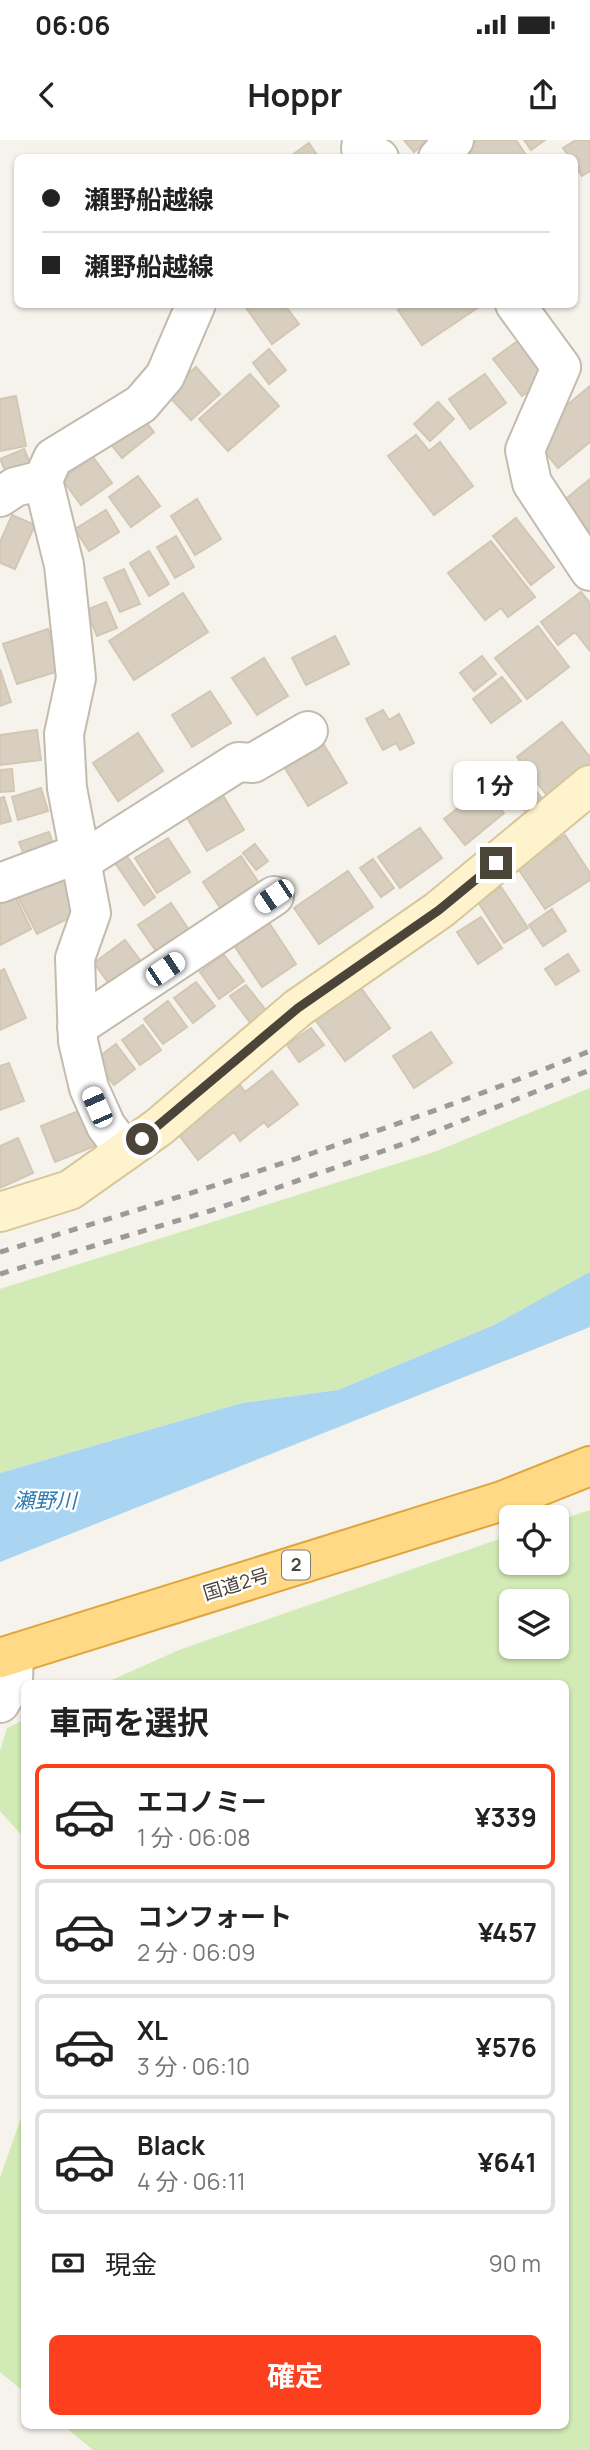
<!DOCTYPE html>
<html lang="ja">
<head>
<meta charset="utf-8">
<style>
	body { margin:0; font-family:Manrope,"Noto Sans JP",sans-serif; background:#f2f2f2; color:#222; height:100vh; display:flex; flex-direction:column; font-size:26px; white-space:nowrap }
	* { box-sizing:border-box; margin:0 }
	p { font-size:23px; color:#767676 }
	.icon { flex:none; width:38px; height:38px; fill:none; stroke:currentColor; stroke-width:2; stroke-linecap:round; stroke-linejoin:round }
	.map { position:relative; flex:1; overflow:hidden }
	.panel { position:absolute; left:21px; top:1540px; width:548px; height:749px; display:flex; flex-direction:column; background:#fff; border-radius:10px; box-shadow:0 2px 5px #0004 }
	.panel>* { flex:none }
	.hud { position:absolute; left:14px; top:14px; width:564px; height:154px; border-radius:10px; box-shadow:0 2px 5px #0004; display:grid; align-content:center; height:154px; padding:0 28px; background:#fff }
	.tools { position:absolute; left:499px; top:1365px; display:grid; gap:14px }
	.tools a { display:grid; place-items:center; width:70px; height:70px; border-radius:10px; background:#fff; box-shadow:0 2px 5px #0004; font-size:35px }
	.end { position:absolute; width:32px; height:32px; margin:-16px; border:9px solid #4b4439; background:#fff; box-shadow:0 0 0 4px #fff }
	.from { border-radius:50% }
	.bubble { position:absolute; height:49px; border-radius:10px; background:#fff; box-shadow:0 2px 5px #0004; font-size:23px; font-weight:700; line-height:49px; text-align:center }
	.car { position:absolute; width:21px; height:42px; margin:-21px -10px; border-radius:9px; box-shadow:0 0 5px 2px #0007; background:linear-gradient(#fff 24%,#345 0 40%,#fff 0 76%,#345 0 86%,#fff 0) }
	.hud b { display:flex; align-items:center; gap:24px; height:66px; font-size:26px }
	.hud b+b { border-top:2px solid #e0e0e0 }
	.hud i { width:18px; height:18px; background:#222 }
	ul { padding:0; list-style:none }
	li { display:flex; align-items:center; gap:21px; height:105px; margin:0 14px 10px; padding:0 14px; border:4px solid #e0e0e0; border-radius:10px }
	li div { flex:1 }
	li b { display:block; font-size:26px }
	li em { font-style:normal; font-weight:700 }
	li.active { border-color:#fc3f1d }
	li>.icon { width:63px; height:63px; stroke-width:1.5 }
	h2 { padding:0 28px; font-size:32px; line-height:84px }
	.pay { display:flex; align-items:center; gap:18px; height:77px; padding:0 28px; font-size:26px }
	.pay p { margin-inline-start:auto }
	.primary-button { display:flex; gap:14px; margin-top:auto; padding:14px 28px }
	.primary-button a { flex:1; height:80px; border-radius:10px; background:#fc3f1d; color:#fff; font-size:28px; font-weight:700; line-height:80px; text-align:center }
	.status { display:flex; justify-content:space-between; align-items:center; height:49px; padding:0 35px; background:#fff; direction:ltr }
	.status svg { height:19px; fill:currentColor }
	header { display:flex; justify-content:space-between; align-items:center; height:91px; padding:0 28px; background:#fff; font-size:32px; font-weight:700 }
	.map>svg:first-child { display:block }
</style>
</head>
<body>
<div class="status"><b>06:06</b><svg viewBox="0 0 49 12"><path d="M0 12V9h3v3zM5 12V6h3v6zM10 12V3h3v9zM15 12V0h3v12zM26 1h20v11H26zM47 4h2v5h-2z"/></svg></div>
<header><svg class="icon" aria-label="back" viewBox="0 0 24 24"><path d="M15 5l-7 7 7 7"/></svg>Hoppr<svg class="icon" aria-label="share" viewBox="0 0 24 24"><path d="M12 15V3M7 8l5-5 5 5M5 13v7h14v-7"/></svg></header>
<div class="map">
<svg width="590" height="2310" viewBox="0 0 590 2310">
	<rect width="100%" height="100%" fill="#f6f3ec"/>
	<path fill="#d2eab5" fill-rule="evenodd" d="M590,948V1132L583,1137L494,1185L338,1250L242,1263L0,1333V1149L437,1011Z
		M590,1370V2310H93L64,2286H565V1544L105,1543L179,1510L511,1395V1423H556L557,1381ZM511,1461H556V1507H511Z
		M24,1580V1698L0,1671V1611L7,1588Z
		M24,1969V2252L0,2232V2038Z"/>
	<path fill="#a9d4f2" d="M590,1132V1187L0,1422V1333L242,1263L338,1250L494,1185Z"/>
	<path fill="#d8cfc1" stroke="#d3c7b4" stroke-width="2" d="M404,0H429L414,12Z
		M466,0H516L528,18H451Z
		M524,0H545L531,10Z
		M576,0H590V31L582,36L574,24V18H570L563,8Z
		M309,3L319,18H288Z
		M284,164L299,184L272,204L244,165Z
		M406,164H482V165L422,205L398,170Z
		M519,200L547,237L522,256L493,219Z
		M269,209L286,230L269,244L253,223Z
		M196,227L220,254L191,280L166,253Z
		M250,234L279,266L228,311L199,279Z
		M485,234L506,263L470,289L449,259Z
		M590,246V302L558,328L544,311L550,279Z
		M16,256L26,306L0,311V259Z
		M438,262L454,279L430,301L414,284Z
		M141,276L154,292L122,318L109,302Z
		M416,295L429,311L440,302L473,346L434,375L388,316Z
		M24,309L33,330L20,336L5,330L0,319Z
		M93,317L112,343L81,365L62,339Z
		M138,336L160,366L131,387L109,357Z
		M590,339V392L563,361Z
		M197,359L221,399L195,415L171,376Z
		M106,370L119,392L89,411L75,389Z
		M12,375L35,385L15,429L0,423V402Z
		M516,378L554,427L531,445L493,396Z
		M176,396L194,427L175,438L157,407Z
		M491,401L535,457L508,477L501,468L485,480L448,433Z
		M149,411L169,444L149,456L130,423Z
		M124,429L140,464L120,472L104,438Z
		M581,452L590,463V511L575,492L558,505L541,482Z
		M183,453L208,492L134,540L109,501Z
		M106,462L117,488L97,496L86,470Z
		M538,486L569,527L527,559L495,518Z
		M48,489L62,530L17,544L3,504Z
		M335,496L349,524L306,545L292,518Z
		M482,516L496,534L474,551L460,533Z
		M264,518L288,556L257,575L232,538Z
		M0,529L11,562L0,566Z
		M502,537L521,561L491,583L473,559Z
		M210,551L231,583L192,607L172,575Z
		M383,570L389,580L399,574L414,603L400,610L396,603L383,610L366,579Z
		M562,582L590,617V626L549,658L517,617Z
		M37,590L41,620L0,625V595Z
		M138,593L163,631L118,661L93,623Z
		M324,605L347,643L308,666L285,628Z
		M516,626L541,657L524,670L499,639Z
		M12,629L14,651L0,652V630Z
		M41,648L48,671L18,680L12,657Z
		M484,648L504,673L465,705L444,679Z
		M4,657L11,681L0,684V658Z
		M224,657L244,690L207,711L186,676Z
		M420,688L442,718L400,748L378,717Z
		M49,692L57,715L28,725L19,702Z
		M565,695L590,733V740L545,769L517,727Z
		M168,698L190,732L157,753L135,718Z
		M255,704L268,721L256,730L243,713Z
		M124,712L155,757L144,765L113,720Z
		M241,716L261,746L223,772L203,742Z
		M373,719L394,748L381,757L360,728Z
		M62,730L83,771L37,794L16,753Z
		M348,731L373,767L319,804L294,768Z
		M501,747L528,788L504,803L478,762Z
		M12,750L31,789L0,805V756Z
		M171,763L195,799L162,820L138,785Z
		M552,769L566,791L543,806L529,785Z
		M481,777L502,808L478,824L457,792Z
		M268,781L296,824L262,847L233,804Z
		M125,800L149,832L117,855L94,823Z
		M568,814L579,831L556,845L545,829Z
		M224,815L244,841L219,859L200,832Z
		M4,829L26,878L0,890V831Z
		M196,842L215,866L193,883L174,858Z
		M246,845L268,873L252,885L230,856Z
		M359,845L390,888L345,921L314,878Z
		M168,861L187,887L163,904L144,879Z
		M143,885L161,910L140,925L122,900Z
		M311,888L324,905L299,922L287,905Z
		M431,892L452,923L414,948L393,916Z
		M116,904L135,929L114,945L95,920Z
		M9,923L24,961L0,970V926Z
		M272,931L298,964L268,987L264,982L240,1001L234,992L198,1020L175,990L237,941L245,952Z
		M86,968L100,1004L55,1022L41,986Z
		M18,998L33,1033L0,1048V1006Z"/>
	<g fill="none" stroke-linecap="round" stroke-linejoin="round">
		<g stroke="#c2bbae" stroke-width="42">
			<path id="minor" d="M362,0L361,9L379,18
				M438,18L454,0
				M515,164L561,227L525,310L532,343L590,431
				M43,340L64,425L76,538L64,594L67,648L91,773L75,818L78,901L89,948L106,986L125,1011
				M0,357L15,347L43,340L53,318L141,264L165,236L196,164
				M82,721L238,622L253,623L308,591
				M0,743L80,713
				M77,887L274,756
				M0,1563L13,1541L14,1514"/>
		</g>
		<g stroke="#d6c79b" stroke-width="42">
			<path id="secondary" d="M0,1072L70,1050L159,987L298,868L439,770L590,645"/>
		</g>
		<g stroke="#e0a43c" stroke-width="42">
			<path id="trunk" d="M0,1518L502,1361L590,1326"/>
		</g>
		<use href="#minor" stroke="#fff" stroke-width="38"/>
		<use href="#secondary" stroke="#fff3cd" stroke-width="38"/>
		<use href="#trunk" stroke="#ffd985" stroke-width="38"/>
		<path stroke="#9a9a9a" stroke-width="5" stroke-dasharray="9 9" stroke-linecap="butt" d="M0,1112C199,1052 397,989 590,911
			M0,1134L213,1070L406,1003L590,930"/>
	</g>
	<g fill="none" stroke-linecap="round" stroke-linejoin="round">
		<path stroke="#4b4439" stroke-width="9" d="M142,999L298,868L439,770L496,723"/>
	</g>
	<g text-anchor="middle" stroke-width="5" stroke-linejoin="round" paint-order="stroke">
		<rect fill="#fff" stroke="#817c74" stroke-width="2" x="282" y="1410.5" width="28" height="29" rx="5"/>
		<g font-size="18" font-weight="bold" fill="#4b4439">
			<text x="296" y="1431">2</text>
		</g>
		<g font-size="19" fill="#4b4439" stroke="#fff">
			<text transform="translate(236 1444) rotate(-17)" y="7">国道2号</text>
		</g>
		<g font-size="21" font-style="italic" fill="#2e7ab2" stroke="#fff">
			<text x="45" y="1368">瀬野川</text>
		</g>
	</g>
</svg>
<div class="tools">
<a><svg class="icon" aria-label="locate" viewBox="0 0 24 24"><circle cx="12" cy="12" r="6"/><path d="M12 2v4M12 18v4M2 12h4M18 12h4"/></svg></a>
<a><svg class="icon" aria-label="layers" viewBox="0 0 24 24"><path d="M12 4l9 5-9 5-9-5zM3 14l9 5 9-5"/></svg></a>
</div>
<i class="end from" style="left:142px;top:999px"></i>
<i class="end" style="left:496px;top:723px"></i>
<div class="bubble" style="left:453px;top:621px;width:84px">1 分</div>
<i class="car" style="left:274px;top:756px;rotate:236deg"></i>
<i class="car" style="left:165px;top:829px;rotate:56deg"></i>
<i class="car" style="left:97px;top:967px;rotate:336deg"></i>
<div class="hud">
<b><i class="from"></i>瀬野船越線</b>
<b><i></i>瀬野船越線</b>
</div>
<section class="panel">
<h2>車両を選択</h2>
<ul>
<li class="active"><svg class="icon" aria-label="car" viewBox="0 0 24 24"><path d="M5 17H2v-5l4-1 3-4h7l3 4 3 1v5h-3M9 17h6M6 11h13"/><circle cx="7" cy="17" r="2"/><circle cx="17" cy="17" r="2"/></svg><div><b>エコノミー</b><p>1 分 · 06:08</p></div><em>¥339</em></li>
<li><svg class="icon" aria-label="car" viewBox="0 0 24 24"><path d="M5 17H2v-5l4-1 3-4h7l3 4 3 1v5h-3M9 17h6M6 11h13"/><circle cx="7" cy="17" r="2"/><circle cx="17" cy="17" r="2"/></svg><div><b>コンフォート</b><p>2 分 · 06:09</p></div><em>¥457</em></li>
<li><svg class="icon" aria-label="car" viewBox="0 0 24 24"><path d="M5 17H2v-5l4-1 3-4h7l3 4 3 1v5h-3M9 17h6M6 11h13"/><circle cx="7" cy="17" r="2"/><circle cx="17" cy="17" r="2"/></svg><div><b>XL</b><p>3 分 · 06:10</p></div><em>¥576</em></li>
<li><svg class="icon" aria-label="car" viewBox="0 0 24 24"><path d="M5 17H2v-5l4-1 3-4h7l3 4 3 1v5h-3M9 17h6M6 11h13"/><circle cx="7" cy="17" r="2"/><circle cx="17" cy="17" r="2"/></svg><div><b>Black</b><p>4 分 · 06:11</p></div><em>¥641</em></li>
</ul>
<div class="pay"><svg class="icon" aria-label="cash" viewBox="0 0 24 24"><path d="M3 7h18v10H3z"/><circle cx="12" cy="12" r="2"/></svg>現金<p>90 m</p></div>
<div class="primary-button"><a>確定</a></div>
</section>
</div>
</body>
</html>
